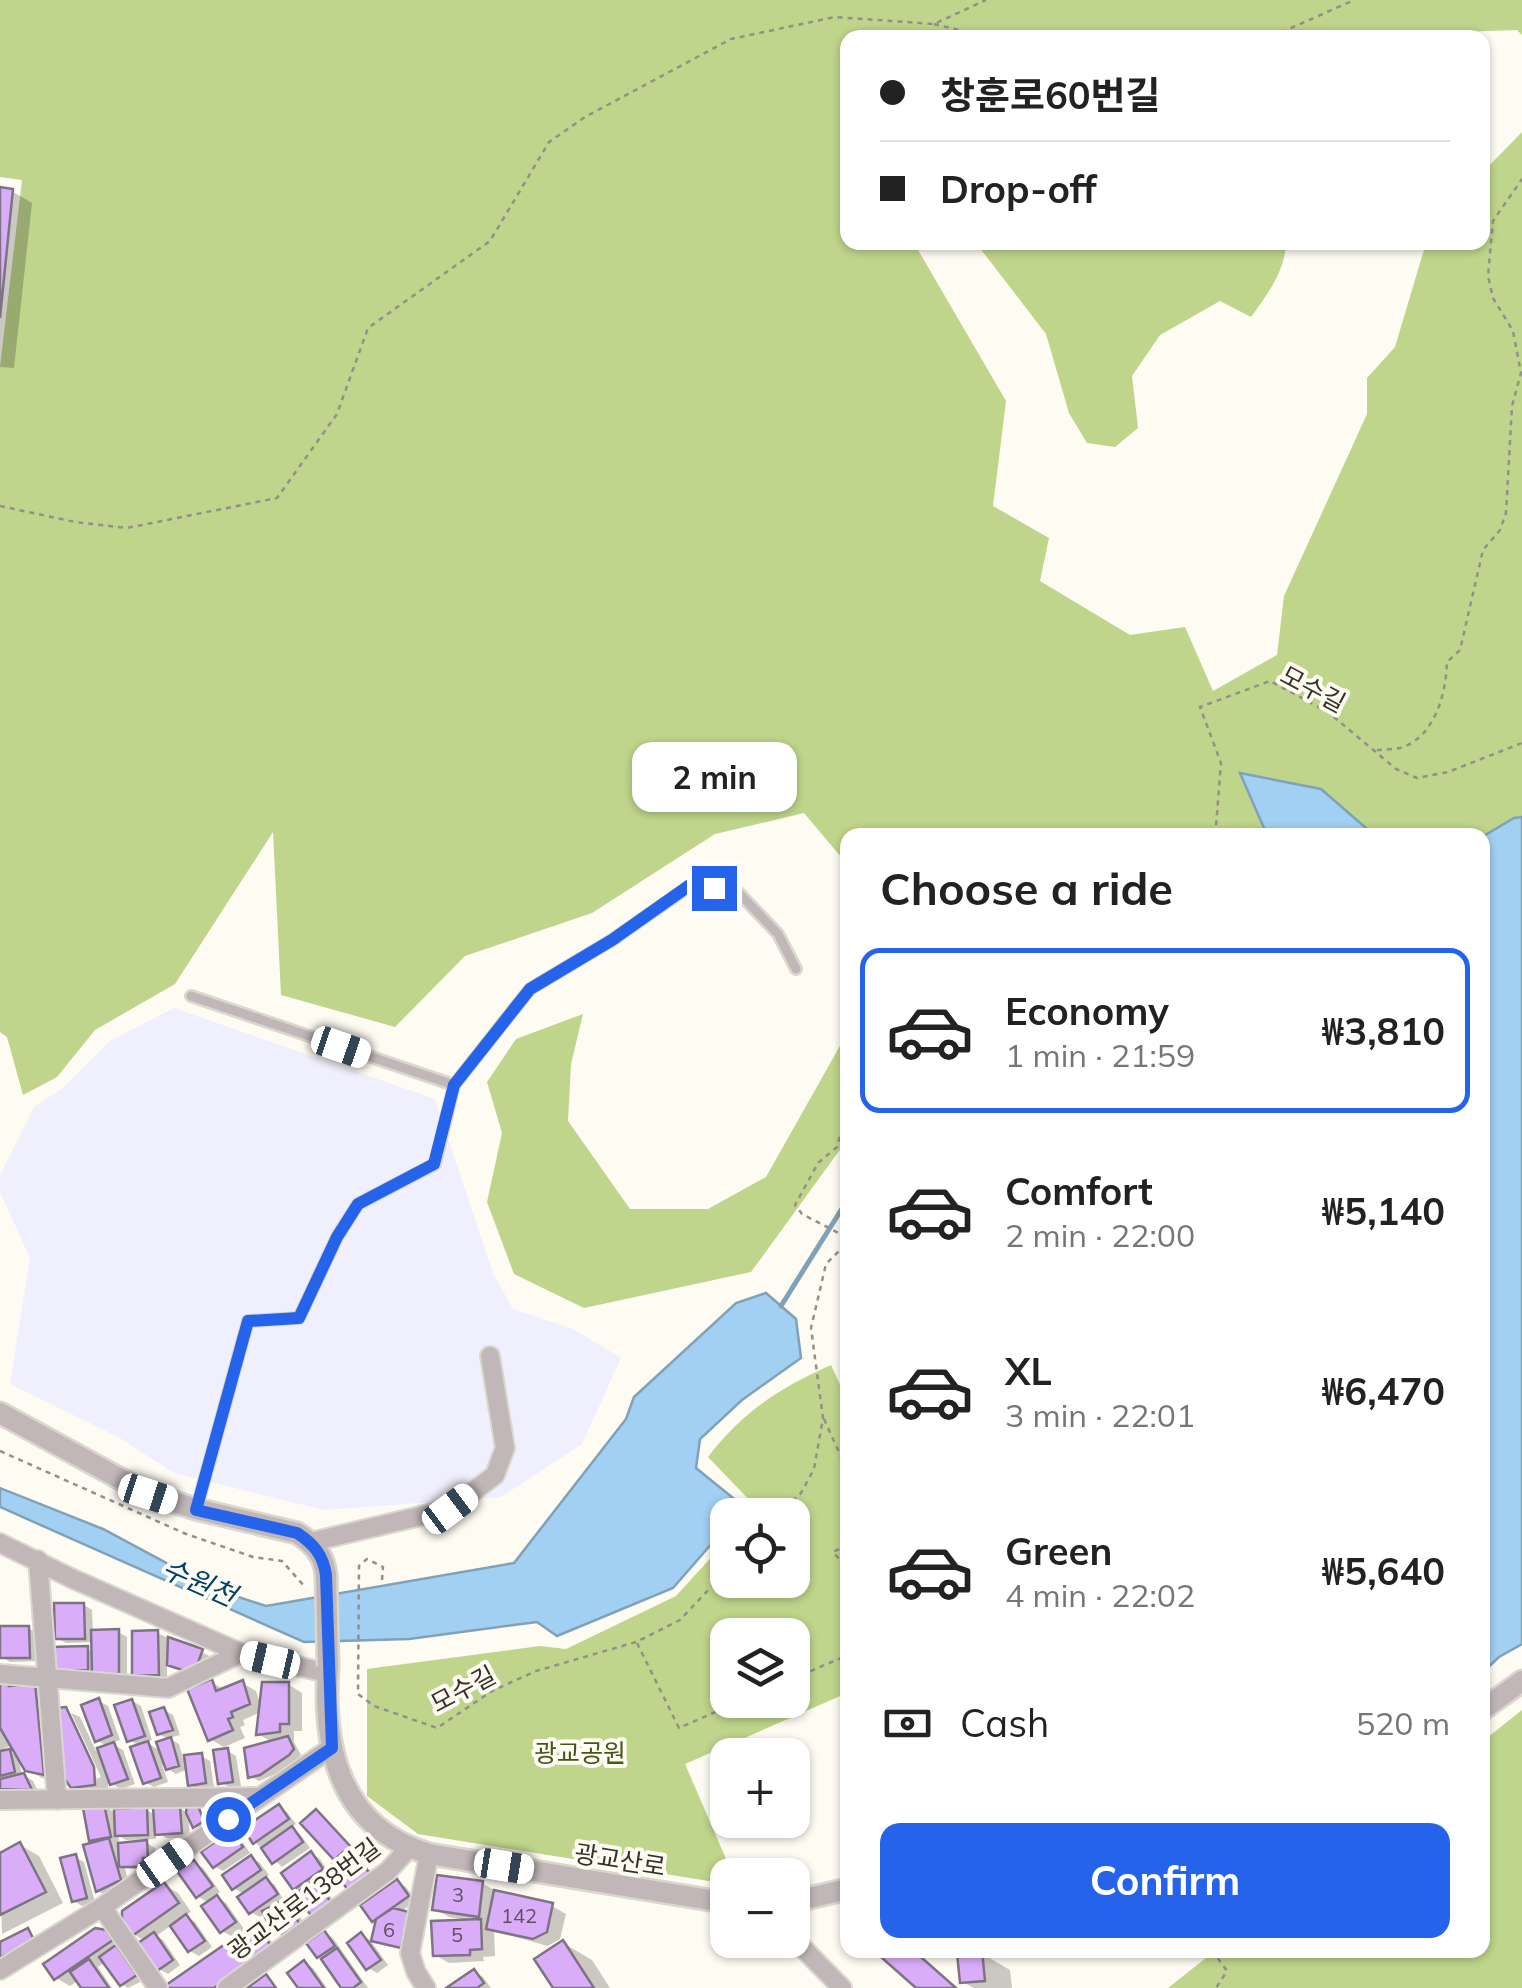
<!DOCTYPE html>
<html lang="en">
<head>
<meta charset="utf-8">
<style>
	body { margin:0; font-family:Mulish,"Noto Sans KR",sans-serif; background:#f2f2f2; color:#222; height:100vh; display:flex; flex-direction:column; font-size:38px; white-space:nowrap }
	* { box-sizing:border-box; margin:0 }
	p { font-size:32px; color:#767676 }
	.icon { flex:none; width:55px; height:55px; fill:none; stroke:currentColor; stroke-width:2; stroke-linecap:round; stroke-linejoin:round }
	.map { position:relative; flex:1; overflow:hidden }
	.sheet { position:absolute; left:840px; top:828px; width:650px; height:1130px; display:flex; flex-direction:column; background:#fff; border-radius:20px; box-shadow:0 2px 8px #0004 }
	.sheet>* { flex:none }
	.banner { position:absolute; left:840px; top:30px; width:650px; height:220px; border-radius:20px; box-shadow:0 2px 8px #0004; display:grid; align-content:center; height:220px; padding:0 40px; background:#fff }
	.controls { position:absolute; left:710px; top:1498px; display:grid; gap:20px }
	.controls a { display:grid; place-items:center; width:100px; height:100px; border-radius:20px; background:#fff; box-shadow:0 2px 8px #0004; font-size:50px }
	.end { position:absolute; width:45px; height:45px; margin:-22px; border:12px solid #2563eb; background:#fff; box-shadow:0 0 0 5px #fff }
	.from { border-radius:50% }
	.bubble { position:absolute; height:70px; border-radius:20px; background:#fff; box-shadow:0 2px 8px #0004; font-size:32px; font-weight:700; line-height:70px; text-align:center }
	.car { position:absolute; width:30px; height:60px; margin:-30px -15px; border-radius:12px; box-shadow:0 0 8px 2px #0007; background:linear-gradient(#fff 24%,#345 0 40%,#fff 0 76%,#345 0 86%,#fff 0) }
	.banner b { display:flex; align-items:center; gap:35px; height:95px; font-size:38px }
	.banner b+b { border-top:2px solid #e0e0e0 }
	.banner i { width:25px; height:25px; background:#222 }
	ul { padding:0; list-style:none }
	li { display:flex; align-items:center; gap:30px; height:165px; margin:0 20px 15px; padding:0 20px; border:5px solid transparent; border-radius:20px }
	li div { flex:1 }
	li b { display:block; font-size:38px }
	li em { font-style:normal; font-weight:700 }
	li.current { border-color:#2563eb }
	li>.icon { width:90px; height:90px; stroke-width:1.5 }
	h2 { padding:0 40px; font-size:45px; line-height:120px }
	.pay { display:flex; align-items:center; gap:25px; height:110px; padding:0 40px; font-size:38px }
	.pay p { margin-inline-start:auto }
	.primary-button { display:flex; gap:20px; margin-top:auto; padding:20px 40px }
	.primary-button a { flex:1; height:115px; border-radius:20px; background:#2563eb; color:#fff; font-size:40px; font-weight:700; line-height:115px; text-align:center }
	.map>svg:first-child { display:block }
</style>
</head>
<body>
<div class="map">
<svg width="1522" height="1988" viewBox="0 0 1522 1988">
	<rect width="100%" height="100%" fill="#fefbf3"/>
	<path fill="#f0effd" d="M174,1008L435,1099L493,1273L513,1309L573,1329L621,1358L582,1444L501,1497L324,1510L174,1473L118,1437L10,1384L30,1258L0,1192V1175L35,1106L63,1088L110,1041Z"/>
	<path fill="#bed58b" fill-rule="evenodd" d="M0,0H1522V35L1517,30L1458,32L1453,38H848V242L914,243L1006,401L993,506L1049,538L1040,581L1130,635L1185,627L1213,691L1277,655L1284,596L1367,414V378L1395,347L1426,243L1482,242L1483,172L1522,132V817L1514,818L1483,837L1374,835L1320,788L1241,774L1267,835H848L847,864L804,813L715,834L592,913L465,956L395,1027L281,995L273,832L175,984L95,1030L57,1077L23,1095L7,1037L0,1032V367L22,180L0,177Z
		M976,243H1286C1285,271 1267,295 1251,317L1220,301L1160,335L1132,376L1138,428L1115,447L1087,443L1069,413L1046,334Z
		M583,1014L571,1064L568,1121L630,1209H708L766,1177L841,1044L847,1038V1140L751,1272L584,1308L514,1274L487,1202L502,1133L487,1082L516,1039Z
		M831,1365L848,1402L847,1693L685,1764L733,1875H728L727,1884L418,1834L367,1796V1669L540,1646L566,1649L676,1596L727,1540L728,1580H792V1515H751L757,1508L708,1457C743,1412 779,1388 831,1365ZM792,1635V1700H728V1635Z
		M1522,1710V1988H1168L1216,1950H1482L1483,1741Z"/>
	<path fill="#a2d0f2" stroke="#81a1b6" stroke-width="2.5" d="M1240,773L1321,789L1374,835H1267Z
		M1522,817V1644L1499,1657L1483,1672L1482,837L1514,818Z
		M766,1293L796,1319L801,1358L742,1400L700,1439L696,1468L744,1507L737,1515H728L727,1526L673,1588L557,1636L537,1622L409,1639L304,1642L0,1507V1488L103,1529L217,1590L266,1606L514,1563L626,1419L634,1397L736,1303Z"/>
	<path fill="#0003" d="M0,190L13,192L32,203L14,368L0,367Z
		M84,1605L92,1610L93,1632H118L127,1637V1678L52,1669L87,1649L94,1653V1642L66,1643L57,1638Z
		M0,1626L28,1628L37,1633L38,1661L10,1662L2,1657Z
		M157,1633L210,1656L203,1677L167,1661V1679H144L135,1674Z
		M211,1682L225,1690L242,1683L256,1691L262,1709L288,1684L302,1693V1731H294V1742L301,1755L289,1768L259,1781L250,1776L274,1743L258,1734L261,1712L243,1720L245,1725L240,1727L245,1738L224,1747L210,1739Z
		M0,1686H35L49,1694L57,1781L42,1778L27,1769L13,1746L4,1748L18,1757L22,1774L33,1781L39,1793L0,1792Z
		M99,1701L108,1706L120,1740L111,1743L123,1750L135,1784L121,1789L108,1781V1792L87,1794L73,1786L65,1709L97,1779L101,1777L71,1713L80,1717L96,1751L108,1747L97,1740Z
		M132,1701L141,1706L152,1740L146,1742L162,1752L170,1740L159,1734L164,1710L173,1715L180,1735L169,1738L179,1744L183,1758L201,1756L210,1761L214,1787L199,1790L190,1785L188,1769L176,1774L162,1765L168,1782L154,1787L145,1782L140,1746L129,1740Z
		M228,1751L236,1756L241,1786L229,1787L220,1782Z
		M197,1805L206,1823L198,1828L188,1813L190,1837L166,1838L156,1832V1839L126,1840L118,1835L120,1845L142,1843V1840L155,1848L156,1861H151V1870L125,1868L129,1885L107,1896L98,1891V1843L91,1839L104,1806L117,1814L146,1810L156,1815L180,1808L188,1813Z
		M279,1807L287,1812L296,1824L290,1828L300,1834L310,1848L282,1867L255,1842Z
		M317,1812L325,1817L377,1879L335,1858Z
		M232,1833L240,1838L250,1853L223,1871L214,1866Z
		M20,1845L39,1856L63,1903L2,1934L0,1856Z
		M312,1854L320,1859L330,1874L317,1883L324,1887L339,1909L294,1888Z
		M75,1857L84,1862L95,1902L82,1906L74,1901Z
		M252,1858L260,1863L269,1875L264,1878L275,1885L284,1901L295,1907L307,1930L292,1938L270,1924L265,1913L260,1917L251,1912L245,1895L234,1888Z
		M194,1863L203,1868L220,1892L214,1896L226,1903L246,1932L255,1925L264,1930L278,1952L256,1956L239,1931L231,1936L222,1931L209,1903L197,1896Z
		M397,1882L406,1887L416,1901L400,1912L417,1919L409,1951L374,1940L378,1922L374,1920Z
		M482,1883L496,1891L552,1906L566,1914L560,1939L548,1946L494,1931L495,1956L483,1957L484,1961L449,1963L435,1955L468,1920L449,1917L435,1909Z
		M164,1885L178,1893L191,1912L184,1916L195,1922L212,1947L199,1956L190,1951L172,1925L156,1936L163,1940L180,1965L168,1974L159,1969L146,1941L133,1934Z
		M105,1933L120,1941L125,1948L121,1951L144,1980L128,1988L122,1984L106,1961L98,1967L112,1988H84L79,1980L70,1986L56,1978Z
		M324,1933L333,1938L368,1988H344L319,1957Z
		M361,1935L370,1940L388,1965L377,1973L368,1968Z
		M232,1943L245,1951L260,1972L238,1988H171Z
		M563,1943L592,1960L610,1988H556Z
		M877,1950H915L957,1988H920Z
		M981,1953L1010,1970L1012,1988H974L963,1982Z
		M304,1963L313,1968L327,1988H301Z
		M474,1972L483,1977L491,1988H451Z"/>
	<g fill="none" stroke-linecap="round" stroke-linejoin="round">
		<path stroke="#81a1b6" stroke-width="5" d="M781,1306L848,1199"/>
	</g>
	<path fill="#daadf8" stroke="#7d7384" stroke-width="2.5" d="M0,187L13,189L0,318Z
		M54,1603H84L85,1639H55Z
		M0,1626H29L30,1658H0Z
		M119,1629V1674H92L91,1630Z
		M158,1630L159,1675L132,1676V1631Z
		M168,1637L203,1649L194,1674L167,1665Z
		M88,1646V1670L50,1671L49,1647Z
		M212,1679L216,1691L243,1680L250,1704L231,1712L233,1717L228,1719L233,1730L208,1741L187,1689Z
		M9,1681V1686L35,1683L44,1775L25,1771L0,1728V1682Z
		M262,1682H289V1724H280V1732L256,1735Z
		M99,1698L112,1735L95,1742L81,1705Z
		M132,1699L145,1736L127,1742L114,1705Z
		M66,1707L94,1767L95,1785L71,1788L61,1774L55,1708Z
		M164,1707L173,1730L157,1735L149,1712Z
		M288,1736L294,1749L289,1755L260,1775L248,1778L244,1748Z
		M171,1737L179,1766L166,1770L156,1742Z
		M148,1741L161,1778L143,1784L130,1747Z
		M114,1742L128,1779L110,1785L97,1748Z
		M228,1748L233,1782L218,1784L213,1750Z
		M10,1749L15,1772L0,1776V1751Z
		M202,1753L206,1783L188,1786L184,1755Z
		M24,1773L32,1790L0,1789V1779Z
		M187,1803H197L204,1821L193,1828L186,1813Z
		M104,1804L111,1837L89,1841L83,1808Z
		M279,1804L289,1819L253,1844L243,1828Z
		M180,1806L182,1833L155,1835L153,1807Z
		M147,1807L148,1835L115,1836L114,1809Z
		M316,1809L350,1846L334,1860L300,1823Z
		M292,1826L303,1842L272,1864L261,1848Z
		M231,1830L243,1847L213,1868L201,1852Z
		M109,1838L121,1880L96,1892L83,1845Z
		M147,1840L148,1858H143V1867H119L118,1843Z
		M20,1842L46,1892L0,1915V1853Z
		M352,1849L370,1874L348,1890L330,1866Z
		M311,1851L323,1869L293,1890L281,1873Z
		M76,1854L87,1898L72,1902L60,1858Z
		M251,1855L261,1870L232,1890L222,1875Z
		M194,1860L213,1886L196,1898L177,1871Z
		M437,1875L483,1881L479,1917L432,1910Z
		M266,1877L278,1894L249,1914L237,1897Z
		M315,1879L332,1904L313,1918L295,1894Z
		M397,1879L409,1896L372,1922L360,1905Z
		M164,1882L179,1903L132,1936L122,1921V1911Z
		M494,1890L553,1903L547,1932L533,1939L486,1929Z
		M217,1895L236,1922L220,1933L201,1906Z
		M286,1899L300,1925L282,1935L275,1922L269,1925L262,1911Z
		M393,1908L409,1912L401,1948L371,1941L376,1919Z
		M186,1914L205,1941L188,1952L170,1926Z
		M481,1919L482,1949L470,1950V1955L433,1956L431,1921Z
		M255,1922L271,1946L254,1958L238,1934Z
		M28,1928L34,1940L0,1958V1942Z
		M95,1928L106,1930L113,1940L54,1980L43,1964Z
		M324,1930L335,1946L317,1958L306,1943Z
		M154,1932L173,1960L157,1971L138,1943Z
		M361,1932L381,1960L366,1970L347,1943Z
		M231,1940L248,1964L214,1988H168L166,1985Z
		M563,1940L594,1988H553L534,1959Z
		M116,1945L137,1975L120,1986L99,1957Z
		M337,1948L361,1982L353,1988H341L321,1959Z
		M873,1950H913L956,1988H916Z
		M982,1950L985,1981L960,1983L957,1953Z
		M89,1959L109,1988H81L70,1972Z
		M304,1960L324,1988H298L287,1973Z
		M474,1969L484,1983L477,1988H446Z
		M266,1974L276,1988H247Z"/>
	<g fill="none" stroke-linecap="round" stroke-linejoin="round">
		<g stroke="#dad7cf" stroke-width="14">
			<path id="service" d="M191,996L454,1085
				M197,1507L248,1321L299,1318L337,1237L358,1204L435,1164L454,1085L530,989L612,940L691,885L738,892L778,934L796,969"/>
		</g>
		<g stroke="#dad7cf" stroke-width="22">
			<path id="minor" d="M311,1542L450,1509L495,1475L505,1448L490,1356
				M0,1543L71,1578L241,1653L327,1673
				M38,1560L57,1800
				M0,1674L168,1688L241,1653
				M0,1800L259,1797
				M102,1907L158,1988
				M792,1937L842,1988
				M0,1970L102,1907L331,1748
				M227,1988L388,1871L409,1848
				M426,1988L416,1972L410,1953L429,1854"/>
		</g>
		<g stroke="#dad7cf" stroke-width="25">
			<path id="tertiary" d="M0,1413L148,1494L196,1509L297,1533C314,1544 324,1555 326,1575
				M328,1666C322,1750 341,1828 429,1854L728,1903
				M1482,1710L1522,1681
				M792,1902L848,1889"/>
		</g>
		<path stroke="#939088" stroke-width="2.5" stroke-dasharray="5 5" stroke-linecap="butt" d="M934,24L991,38
			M1242,38L1280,33L1354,0
			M0,506L75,522L127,528L277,498L337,414L368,328L490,241L549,142L585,117L731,39L835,17L934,24L986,0
			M1377,750C1387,749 1399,750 1408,745C1437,730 1446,691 1447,662L1460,650L1483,550L1500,530L1506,513L1512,406L1521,373L1513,331L1493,298L1488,276L1493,221L1522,179
			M1218,835L1216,826L1221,763L1200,707L1270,681L1328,712L1396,769L1417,778L1448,772L1522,743
			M848,1108L837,1147L818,1163L795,1205L802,1214L848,1238
			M824,1419L848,1472
			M0,1451L186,1534L253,1557L282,1561L305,1587
			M778,1515L801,1493L814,1469L823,1418L811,1328L826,1264L848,1242
			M848,1545L833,1552L848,1569
			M382,1580L383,1567L367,1559L359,1566L358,1694L374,1706L437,1728L492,1691L536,1671L636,1642L680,1620L728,1569
			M637,1643L679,1728L743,1700
			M792,1679L848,1655
			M1212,1950L1227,1971L1216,1988"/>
		<use href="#service" stroke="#c2b7b8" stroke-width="9"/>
		<use href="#minor" stroke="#c2b7b8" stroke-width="18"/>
		<use href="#tertiary" stroke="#c2b7b8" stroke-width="20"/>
		<g stroke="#dad7cf" stroke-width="25" stroke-linecap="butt">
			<path id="tertiary-bridge" d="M326,1575L328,1666"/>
		</g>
		<use href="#tertiary-bridge" stroke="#c2b7b8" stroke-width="20"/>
	</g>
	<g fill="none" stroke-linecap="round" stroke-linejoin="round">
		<path stroke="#2563eb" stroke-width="12" d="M228,1819L332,1748L326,1575C323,1555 314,1544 297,1533L196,1510L248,1321L299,1318L337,1237L358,1204L434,1164L454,1085L530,989L612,940L690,885L714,888"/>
	</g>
	<g text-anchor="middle" stroke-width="8" stroke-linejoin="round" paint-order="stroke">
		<g font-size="20" fill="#5e515e">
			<text x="458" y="1902">3</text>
			<text x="519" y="1923">142</text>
			<text x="389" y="1937">6</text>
			<text x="457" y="1942">5</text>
		</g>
		<g font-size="25" fill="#35322a" stroke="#fefbf3">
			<text transform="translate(1313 689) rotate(28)" y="9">모수길</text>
			<text transform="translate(463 1689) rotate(-28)" y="9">모수길</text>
			<text transform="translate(620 1860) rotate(9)" y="9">광교산로</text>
			<text transform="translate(304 1899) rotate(-37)" y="9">광교산로138번길</text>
		</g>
		<g font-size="25" fill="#46561a" stroke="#fefbf3">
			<text x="580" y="1762">광교공원</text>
		</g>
		<g font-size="28" font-style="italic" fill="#004367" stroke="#fefbf3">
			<text transform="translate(199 1582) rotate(24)" y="10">수원천</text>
		</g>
	</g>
</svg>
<div class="controls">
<a><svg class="icon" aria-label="locate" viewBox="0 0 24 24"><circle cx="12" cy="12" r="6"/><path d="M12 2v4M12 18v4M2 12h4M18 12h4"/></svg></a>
<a><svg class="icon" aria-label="layers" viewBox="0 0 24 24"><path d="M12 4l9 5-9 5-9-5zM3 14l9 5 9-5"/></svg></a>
<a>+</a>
<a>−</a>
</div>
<i class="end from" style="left:228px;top:1819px"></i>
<i class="end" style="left:714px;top:888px"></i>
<div class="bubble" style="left:632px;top:742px;width:165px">2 min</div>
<i class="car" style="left:341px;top:1047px;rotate:109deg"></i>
<i class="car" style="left:148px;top:1494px;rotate:108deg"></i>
<i class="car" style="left:450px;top:1509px;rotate:53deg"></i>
<i class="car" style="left:270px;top:1660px;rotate:283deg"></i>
<i class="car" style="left:165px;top:1863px;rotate:55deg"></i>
<i class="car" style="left:504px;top:1866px;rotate:99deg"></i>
<div class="banner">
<b><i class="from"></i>창훈로60번길</b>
<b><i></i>Drop-off</b>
</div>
<section class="sheet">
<h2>Choose a ride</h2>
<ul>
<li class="current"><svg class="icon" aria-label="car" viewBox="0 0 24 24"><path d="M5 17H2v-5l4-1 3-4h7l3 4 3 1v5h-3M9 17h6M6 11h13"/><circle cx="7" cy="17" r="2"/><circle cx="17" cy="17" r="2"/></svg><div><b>Economy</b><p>1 min · 21:59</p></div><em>₩3,810</em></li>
<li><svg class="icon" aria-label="car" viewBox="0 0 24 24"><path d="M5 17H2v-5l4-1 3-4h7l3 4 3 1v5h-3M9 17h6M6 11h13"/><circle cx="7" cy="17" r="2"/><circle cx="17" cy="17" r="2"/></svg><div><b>Comfort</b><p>2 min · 22:00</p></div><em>₩5,140</em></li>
<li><svg class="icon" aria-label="car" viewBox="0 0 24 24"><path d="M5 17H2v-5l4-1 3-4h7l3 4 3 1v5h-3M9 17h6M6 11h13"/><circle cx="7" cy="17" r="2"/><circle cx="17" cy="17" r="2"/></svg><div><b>XL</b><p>3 min · 22:01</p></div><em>₩6,470</em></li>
<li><svg class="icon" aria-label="car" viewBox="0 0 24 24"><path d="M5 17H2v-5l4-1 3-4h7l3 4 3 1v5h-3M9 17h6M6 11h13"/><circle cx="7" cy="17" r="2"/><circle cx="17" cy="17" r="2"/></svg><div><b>Green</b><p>4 min · 22:02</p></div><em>₩5,640</em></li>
</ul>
<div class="pay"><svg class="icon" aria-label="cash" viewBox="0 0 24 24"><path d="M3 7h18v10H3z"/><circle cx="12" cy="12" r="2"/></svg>Cash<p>520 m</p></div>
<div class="primary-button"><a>Confirm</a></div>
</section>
</div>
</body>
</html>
